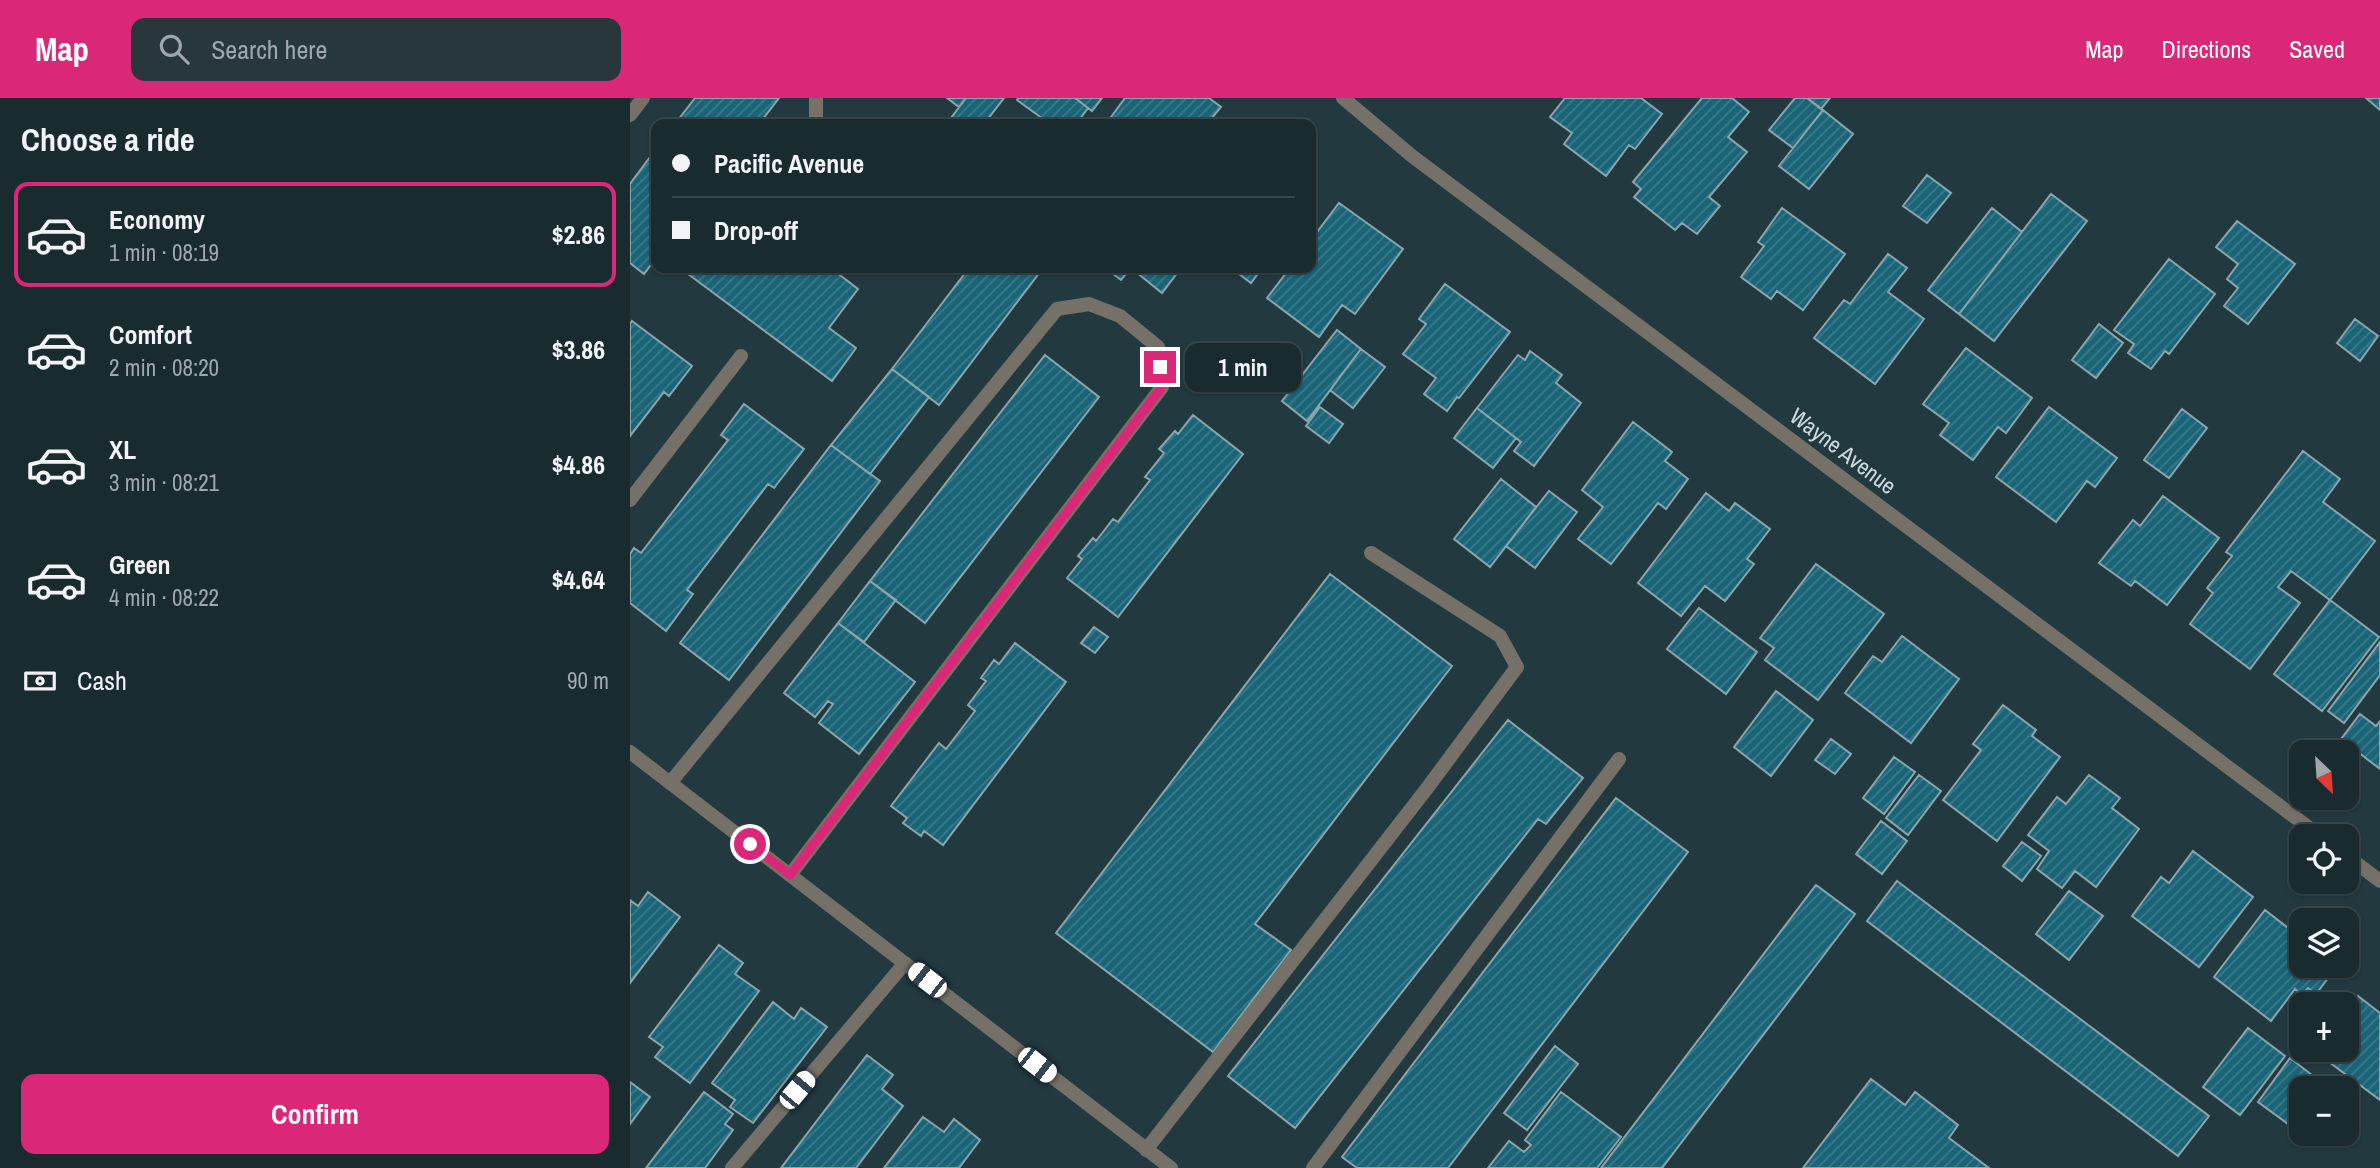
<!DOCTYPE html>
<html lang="en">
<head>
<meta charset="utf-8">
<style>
	body { margin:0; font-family:"Archivo Narrow",sans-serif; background:#27373c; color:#f1f3f6; height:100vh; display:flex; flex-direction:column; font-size:26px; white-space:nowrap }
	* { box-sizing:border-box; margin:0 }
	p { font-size:23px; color:#9fa7ab }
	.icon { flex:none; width:38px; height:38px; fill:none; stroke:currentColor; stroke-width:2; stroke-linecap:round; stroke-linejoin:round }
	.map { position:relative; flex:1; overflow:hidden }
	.side { display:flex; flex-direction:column; background:#1a2b30; width:630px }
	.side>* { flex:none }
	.top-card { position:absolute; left:21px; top:21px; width:665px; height:154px; border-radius:14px; box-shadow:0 2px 5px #0004,0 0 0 2px #38474c; display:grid; align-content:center; height:154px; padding:0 21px; background:#1a2b30 }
	.needle { width:46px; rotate:155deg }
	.buttons { position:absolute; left:1659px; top:642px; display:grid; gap:14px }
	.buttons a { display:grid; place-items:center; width:70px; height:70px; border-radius:14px; background:#1a2b30; box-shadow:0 2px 5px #0004,0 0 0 2px #38474c; font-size:35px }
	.end { position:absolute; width:32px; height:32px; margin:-16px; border:9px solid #db2777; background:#fff; box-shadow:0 0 0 4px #fff }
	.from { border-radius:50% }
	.bubble { position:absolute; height:49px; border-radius:14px; background:#1a2b30; box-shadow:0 2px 5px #0004,0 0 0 2px #38474c; font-size:23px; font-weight:700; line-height:49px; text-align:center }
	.car { position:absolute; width:21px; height:42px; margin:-21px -10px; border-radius:9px; box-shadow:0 0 5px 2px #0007; background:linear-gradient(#fff 24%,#345 0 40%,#fff 0 76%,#345 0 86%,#fff 0) }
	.top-card b { display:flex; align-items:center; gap:24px; height:66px; font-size:26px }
	.top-card b+b { border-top:2px solid #38474c }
	.top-card i { width:18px; height:18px; background:#f1f3f6 }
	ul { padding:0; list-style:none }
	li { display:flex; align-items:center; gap:21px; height:105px; margin:0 14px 10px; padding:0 7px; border:4px solid transparent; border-radius:14px }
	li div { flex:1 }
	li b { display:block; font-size:26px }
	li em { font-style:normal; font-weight:700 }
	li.selected { border-color:#db2777 }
	li>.icon { width:63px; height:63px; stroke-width:1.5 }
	h2 { padding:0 21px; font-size:32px; line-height:84px }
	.pay { display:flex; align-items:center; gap:18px; height:77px; padding:0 21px; font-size:26px }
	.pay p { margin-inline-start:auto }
	.button { display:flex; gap:14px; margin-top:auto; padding:14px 21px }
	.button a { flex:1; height:80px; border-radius:14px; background:#db2777; color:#fff; font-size:28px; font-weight:700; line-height:80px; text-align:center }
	header { display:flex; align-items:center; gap:42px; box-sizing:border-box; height:98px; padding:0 35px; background:#db2777; color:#fff }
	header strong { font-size:33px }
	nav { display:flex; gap:38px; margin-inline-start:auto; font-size:24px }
	.search { width:490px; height:63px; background:#27373c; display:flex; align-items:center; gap:18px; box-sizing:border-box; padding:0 24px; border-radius:14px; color:#9fa7ab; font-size:26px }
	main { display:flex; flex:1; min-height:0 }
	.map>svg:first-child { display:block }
</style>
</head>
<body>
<header>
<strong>Map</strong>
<div class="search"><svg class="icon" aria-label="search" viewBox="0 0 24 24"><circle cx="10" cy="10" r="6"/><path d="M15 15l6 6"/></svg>Search here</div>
<nav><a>Map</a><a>Directions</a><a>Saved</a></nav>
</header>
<main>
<section class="side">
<h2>Choose a ride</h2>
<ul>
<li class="selected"><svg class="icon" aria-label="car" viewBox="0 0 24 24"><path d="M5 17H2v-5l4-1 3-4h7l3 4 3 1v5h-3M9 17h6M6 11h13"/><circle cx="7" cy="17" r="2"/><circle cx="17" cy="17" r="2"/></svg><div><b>Economy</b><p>1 min · 08:19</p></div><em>$2.86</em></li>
<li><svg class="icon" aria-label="car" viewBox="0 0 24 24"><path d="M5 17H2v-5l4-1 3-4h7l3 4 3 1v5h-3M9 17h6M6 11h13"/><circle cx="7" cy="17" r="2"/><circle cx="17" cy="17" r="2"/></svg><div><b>Comfort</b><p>2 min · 08:20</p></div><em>$3.86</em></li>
<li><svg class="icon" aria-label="car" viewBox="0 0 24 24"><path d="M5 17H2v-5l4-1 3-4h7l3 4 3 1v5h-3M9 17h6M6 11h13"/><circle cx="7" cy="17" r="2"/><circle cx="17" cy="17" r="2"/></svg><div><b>XL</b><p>3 min · 08:21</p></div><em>$4.86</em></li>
<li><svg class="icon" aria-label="car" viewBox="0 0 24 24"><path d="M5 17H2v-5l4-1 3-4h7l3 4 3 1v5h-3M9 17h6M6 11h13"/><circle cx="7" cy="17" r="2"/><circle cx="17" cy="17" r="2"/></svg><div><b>Green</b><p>4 min · 08:22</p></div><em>$4.64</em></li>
</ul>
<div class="pay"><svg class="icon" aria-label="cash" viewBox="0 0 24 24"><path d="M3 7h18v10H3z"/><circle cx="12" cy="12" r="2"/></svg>Cash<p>90 m</p></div>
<div class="button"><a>Confirm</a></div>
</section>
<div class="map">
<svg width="1750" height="1070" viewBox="0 0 1750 1070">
	<defs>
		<pattern id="building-hatch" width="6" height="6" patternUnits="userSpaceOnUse" patternTransform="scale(1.75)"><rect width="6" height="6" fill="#1a6477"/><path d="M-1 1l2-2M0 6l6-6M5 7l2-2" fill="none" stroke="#3a7a8a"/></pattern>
	</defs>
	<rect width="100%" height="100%" fill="#223940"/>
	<path fill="url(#building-hatch)" stroke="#8ba5ad" stroke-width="2" d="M65,0H149L129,26H45Z
		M317,0H336L329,9Z
		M336,0H374L354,26H321L318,24Z
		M388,0H445L458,10L446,26H420L387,2Z
		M445,0H472L462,13Z
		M495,0H579L591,9L577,26H476Z
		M935,0H1011L1032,16L1005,51L999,47L976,78L934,46L942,35L920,19Z
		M1072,0H1102L1119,14L1098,39L1117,54L1079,99L1090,108L1067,136L1052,125L1045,132L1004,99L1011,91L1003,84Z
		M1165,0H1177L1193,12L1163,50L1139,32Z
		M1177,0H1200L1191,11Z
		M1736,0H1750V12Z
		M1193,12L1223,36L1179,91L1149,68Z
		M26,51V160L14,176L0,165V86Z
		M1297,77L1321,95L1297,125L1273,108Z
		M1421,96L1457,123L1364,243L1329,216Z
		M709,105L773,151L725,216L712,207L689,239L637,200L660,170H681V142Z
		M1152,110L1215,156L1173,212L1147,193L1141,201L1111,179L1134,148L1128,144Z
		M1362,110L1392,134L1329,216L1298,192Z
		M1607,123L1665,166L1618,226L1594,208L1608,190L1597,181L1608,166L1586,149Z
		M1258,156L1277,170L1258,194L1294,221L1245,286L1184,240L1214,202L1220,206Z
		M1539,161L1585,196L1539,256L1535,253L1521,271L1498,255L1504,246L1484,232Z
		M50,170H206L208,171L206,174L228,191L199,230L226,250L202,283Z
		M339,170H413L309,307L262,271Z
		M475,170H501L491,182Z
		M501,170H551L532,195Z
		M601,170H632L621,185Z
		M815,186L880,234L829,300L827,299L817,313L794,296L806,280L773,256L796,226L789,221Z
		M1725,221L1748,238L1730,263L1707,245Z
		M2,223L62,268L39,298L34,294L0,338V226Z
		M1469,226L1493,245L1466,280L1442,262Z
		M707,232L731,251L677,323L652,303Z
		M1336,250L1402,300L1376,335L1368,329L1343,362L1310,337L1319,325L1293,306Z
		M731,251L755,269L723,310L700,292Z
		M900,253L932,277L926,285L951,305L904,368L884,353L891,344L847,310L888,257L895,262Z
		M415,257L469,299L295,525L240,483Z
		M262,271L299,299L240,376L201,347Z
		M114,306L174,351L144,390L138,386L57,492L63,496L36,533L0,505V456L4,450L11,455L98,342L91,337Z
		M690,309L713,326L699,345L676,328Z
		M1419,309L1487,360L1465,389L1457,383L1426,424L1366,379Z
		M847,310L886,340L863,370L824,340Z
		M1552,311L1577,330L1539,380L1514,362Z
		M563,317L613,356L488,519L437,480L452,461L448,458L463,440L466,443L483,421L488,424L520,382L515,379L534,355L529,351L545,333L548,336Z
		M1003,324L1042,354L1035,363L1058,381L1036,411L1028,405L981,466L948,441L973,409L952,392Z
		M201,347L250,383L99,582L50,545Z
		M1673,353L1710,381L1693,404L1745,443L1700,502L1661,473L1648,489L1670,505L1620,571L1560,526L1583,495L1577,490L1602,458L1596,454Z
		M871,381L906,409L860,469L824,441Z
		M919,393L947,414L905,470L876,448Z
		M1076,395L1099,413L1105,405L1140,431L1117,461L1124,466L1095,503L1075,488L1051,518L1008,485Z
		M1533,398L1589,440L1537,507L1505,483L1501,488L1469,465L1503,422L1510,428Z
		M1186,466L1254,516L1188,602L1135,562L1144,550L1130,540Z
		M700,476L822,568L625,826L661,852L583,954L426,835Z
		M240,483L266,502L234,544L208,525Z
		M1700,502L1749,539L1692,613L1644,576Z
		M1069,510L1127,554L1096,596L1037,551Z
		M208,525L285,584L229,656L189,625L203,606L198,603L185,619L154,595Z
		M464,529L478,539L465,555L451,545Z
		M1272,538L1329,581L1281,645L1215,595L1243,558L1252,564Z
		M1750,544V577L1714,625L1698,613Z
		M385,545L436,584L313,747L294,733L291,738L273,725L277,720L261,708L309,645L316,651L345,613L338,607L356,583L351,580L364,562L369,566Z
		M1146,593L1183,622L1141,678L1104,649Z
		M1373,607L1406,632L1402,638L1430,659L1367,743L1313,702L1351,652L1343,646Z
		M1730,616L1746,628L1750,623V671L1711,641Z
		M878,622L953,680L916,726L908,721L665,1030L598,978Z
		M1201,641L1221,656L1205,676L1185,662Z
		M1264,659L1285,674L1254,716L1233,700Z
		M1289,677L1311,693L1278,737L1256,720Z
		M1459,677L1490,700L1482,710L1509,731L1466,789L1445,773L1432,790L1407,771L1419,753L1398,737L1427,699L1436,706Z
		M986,700L1058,754L818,1070H727L712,1059Z
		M1251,723L1277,743L1252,776L1226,756Z
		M1392,744L1411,758L1392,783L1373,768Z
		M1563,753L1623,799L1569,869L1502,818L1531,779L1539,785Z
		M1267,783L1579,1018L1548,1058L1237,823Z
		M1186,787L1225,816L1032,1070H971Z
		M1439,793L1473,818L1439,862L1406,836Z
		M18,794L50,819L0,885V802L8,808Z
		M1635,812L1671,840V868H1707L1686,896L1678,890L1672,897L1665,891L1641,923L1584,879Z
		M89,847L113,865L105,876L129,893L60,985L25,959L33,949L19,939Z
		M1728,898L1750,915V1002L1691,958L1696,952H1717V913Z
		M143,904L164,921L171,910L197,929L123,1025L100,1009L105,1002L82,985Z
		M1618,930L1655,958L1610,1017L1573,989Z
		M925,948L948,966L897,1032L874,1015Z
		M237,957L263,977L252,991L273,1008L226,1070H151Z
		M1660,960L1691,984L1685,990H1671V1009L1658,1026L1628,1004Z
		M1241,981L1275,1007L1285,994L1328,1027L1319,1040L1359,1070H1173Z
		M0,984L20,999L0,1026Z
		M74,994L103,1016L95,1026L103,1032L75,1070H16Z
		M931,994L991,1039L967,1070H858L879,1043L894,1054L901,1047L895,1042Z
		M293,1019L314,1034L324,1021L350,1042L329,1070H254Z"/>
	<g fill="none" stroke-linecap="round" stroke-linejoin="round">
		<path stroke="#757168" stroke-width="14" d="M0,17L13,0
			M184,26L186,23V0
			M0,402L111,258
			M40,685L427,211L459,206L490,218L528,249L532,289L160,777
			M516,1052L798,689L887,569L870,538L741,455
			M102,1070L275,865
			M683,1070L989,661"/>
		<path stroke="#757168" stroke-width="14" d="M713,0L782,58L1690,738
			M0,654L541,1070
			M1717,758L1750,783"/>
	</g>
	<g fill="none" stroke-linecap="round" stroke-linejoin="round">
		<path stroke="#db2777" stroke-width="9" d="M120,746L160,777L532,289L530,269"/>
	</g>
	<g text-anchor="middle" stroke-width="5" stroke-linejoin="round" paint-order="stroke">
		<g font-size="23" fill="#cddbdf" stroke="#223940">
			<text transform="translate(1213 353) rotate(37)" y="8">Wayne Avenue</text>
		</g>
	</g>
</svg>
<div class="buttons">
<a><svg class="needle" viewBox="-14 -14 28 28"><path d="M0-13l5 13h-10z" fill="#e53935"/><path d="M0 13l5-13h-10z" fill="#9fa7ab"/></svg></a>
<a><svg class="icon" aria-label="locate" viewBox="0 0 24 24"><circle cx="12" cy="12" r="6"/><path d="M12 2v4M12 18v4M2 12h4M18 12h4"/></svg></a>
<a><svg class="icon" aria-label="layers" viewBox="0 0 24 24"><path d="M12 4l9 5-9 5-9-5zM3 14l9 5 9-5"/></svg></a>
<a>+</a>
<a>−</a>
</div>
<i class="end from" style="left:120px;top:746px"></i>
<i class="end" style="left:530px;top:269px"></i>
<div class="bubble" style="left:555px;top:245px;width:116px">1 min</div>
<i class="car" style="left:297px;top:882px;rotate:308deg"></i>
<i class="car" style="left:407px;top:967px;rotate:128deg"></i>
<i class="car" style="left:167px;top:992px;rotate:40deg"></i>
<div class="top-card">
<b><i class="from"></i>Pacific Avenue</b>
<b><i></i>Drop-off</b>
</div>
</div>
</main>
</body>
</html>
